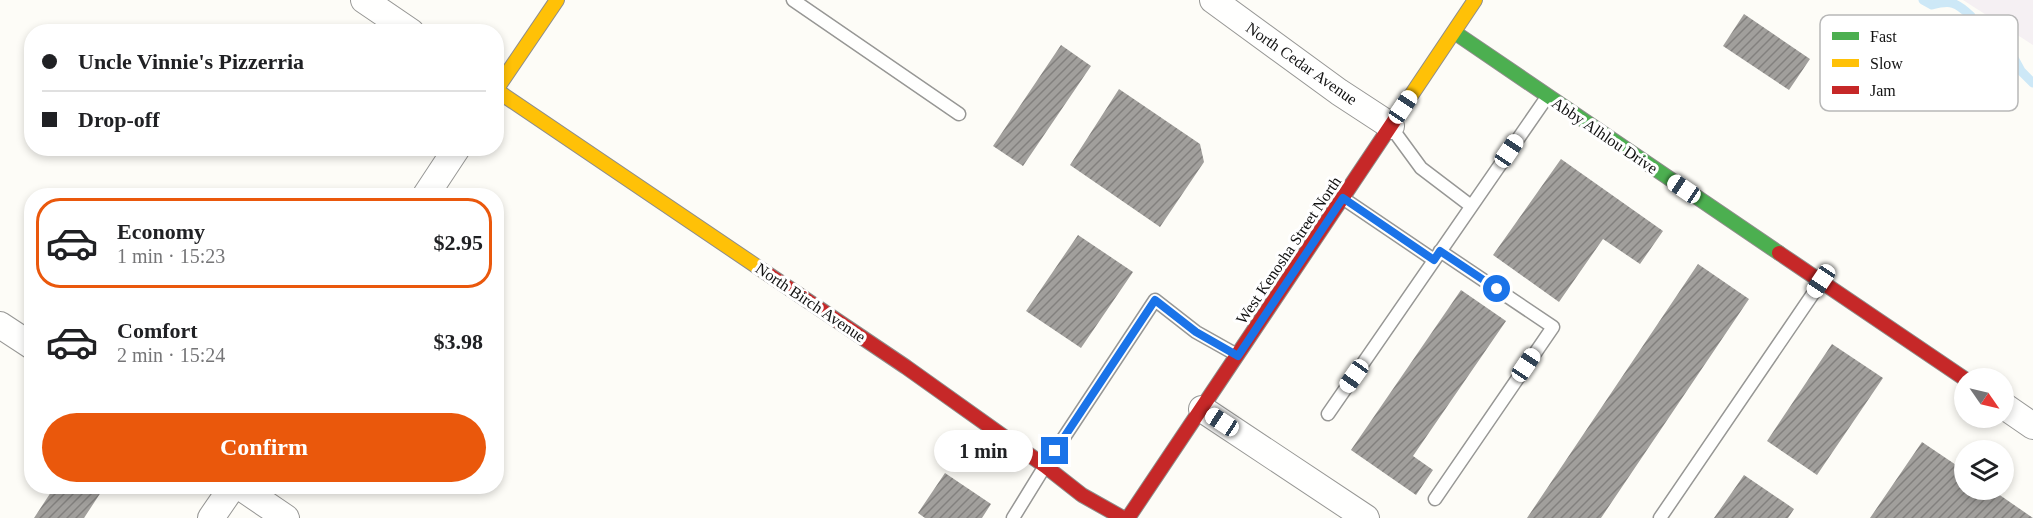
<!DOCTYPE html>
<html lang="en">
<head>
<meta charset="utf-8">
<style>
	body { margin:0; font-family:Georgia,serif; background:#f6f6f6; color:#202124; height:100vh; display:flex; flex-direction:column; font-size:22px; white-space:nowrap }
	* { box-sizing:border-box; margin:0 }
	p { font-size:20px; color:#757577 }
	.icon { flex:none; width:33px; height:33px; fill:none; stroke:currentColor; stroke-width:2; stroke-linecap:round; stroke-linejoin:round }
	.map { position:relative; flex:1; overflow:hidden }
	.details { position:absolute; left:24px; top:188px; width:480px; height:306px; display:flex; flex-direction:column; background:#fff; border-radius:24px; box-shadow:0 3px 9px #0003 }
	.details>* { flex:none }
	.top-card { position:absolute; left:24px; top:24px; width:480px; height:132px; border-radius:24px; box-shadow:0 3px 9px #0003; display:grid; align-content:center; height:132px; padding:0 18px; background:#fff }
	.needle { width:39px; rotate:124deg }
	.tools { position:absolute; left:1954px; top:368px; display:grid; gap:12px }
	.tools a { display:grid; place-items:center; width:60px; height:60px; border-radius:50%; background:#fff; box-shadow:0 3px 9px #0003; font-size:30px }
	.end { position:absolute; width:27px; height:27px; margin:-14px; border:8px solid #1a73e8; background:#fff; box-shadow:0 0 0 3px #fff }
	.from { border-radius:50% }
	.bubble { position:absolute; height:42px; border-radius:21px; background:#fff; box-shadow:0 3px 9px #0003; font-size:20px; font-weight:700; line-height:42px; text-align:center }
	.car { position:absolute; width:18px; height:36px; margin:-18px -9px; border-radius:8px; box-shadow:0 0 4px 2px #0007; background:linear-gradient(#fff 24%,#345 0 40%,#fff 0 76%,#345 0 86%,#fff 0) }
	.top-card b { display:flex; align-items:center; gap:21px; height:57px; font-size:22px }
	.top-card b+b { border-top:2px solid #e0e0e0 }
	.top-card i { width:15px; height:15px; background:#202124 }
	ul { padding:10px 0 0; list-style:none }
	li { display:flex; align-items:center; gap:18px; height:90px; margin:0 12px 9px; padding:0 6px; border:3px solid transparent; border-radius:24px }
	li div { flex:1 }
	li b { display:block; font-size:22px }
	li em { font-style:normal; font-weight:700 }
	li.current { border-color:#ea580c }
	li>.icon { width:54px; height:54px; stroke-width:1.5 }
	.button { display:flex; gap:12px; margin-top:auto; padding:12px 18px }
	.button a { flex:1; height:69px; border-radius:36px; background:#ea580c; color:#fff; font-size:24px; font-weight:700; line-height:69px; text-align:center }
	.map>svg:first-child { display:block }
</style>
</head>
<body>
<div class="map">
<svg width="2033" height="518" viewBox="0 0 2033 518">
	<defs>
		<pattern id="building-hatch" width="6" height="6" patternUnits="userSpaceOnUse" patternTransform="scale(1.5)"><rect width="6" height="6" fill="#a19f9c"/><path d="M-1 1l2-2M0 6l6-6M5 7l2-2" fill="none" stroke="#82807e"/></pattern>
	</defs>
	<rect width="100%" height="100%" fill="#fdfcf7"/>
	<path fill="#f5f0f3" d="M1963,0H2033V45Z"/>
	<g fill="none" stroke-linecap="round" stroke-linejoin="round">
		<path stroke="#cde8f7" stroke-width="9" d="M1923,0L1932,5C1951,0 1956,2 1971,16L1972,28L1981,40L2000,54L2015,60L2021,71L2033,83"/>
	</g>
	<path fill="url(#building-hatch)" d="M1744,14L1810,59L1789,90L1723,46Z
		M1061,45L1091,66L1023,166L993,146Z
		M1119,89L1200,144L1204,162L1160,227L1070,165Z
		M1561,159L1663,231L1640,264L1603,239L1559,302L1493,255Z
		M1078,235L1133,272L1081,348L1026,311Z
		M1698,264L1749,299L1601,518H1527Z
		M1461,290L1506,321L1413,456L1433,470L1416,495L1351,450Z
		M1832,344L1883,378L1817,475L1767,441Z
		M1922,442L1965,471V489H1991L2033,518H1870Z
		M945,473L991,504L982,518H925L918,513Z
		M1744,475L1794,509L1788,518H1714Z
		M55,486H105L84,518H34Z"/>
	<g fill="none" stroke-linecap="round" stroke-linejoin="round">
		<g stroke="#979795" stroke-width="15">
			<path id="lane" d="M793,0L959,114
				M1391,127L1421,168L1471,206
				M1344,199L1434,260
				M1328,414L1547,97
				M1435,499L1553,327L1440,251
				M1013,518L1045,466L1155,300L1196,332L1237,355
				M1660,518L1821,282"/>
		</g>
		<g stroke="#979795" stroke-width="28">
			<path id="street" d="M364,0L411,32
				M1213,0L1339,92L1391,126
				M426,195L457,148
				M0,325L32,346
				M2004,406L2033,426
				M1202,409L1366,518
				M239,486L286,518
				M211,518L233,486"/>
		</g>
		<g stroke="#8e8d8b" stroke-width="16">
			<path id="fast" d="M1454,32L1779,253"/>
		</g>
		<g stroke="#8e8d8b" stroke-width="16">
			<path id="slow" d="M557,0L496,90L765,272
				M1408,100L1475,0"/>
		</g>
		<g stroke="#8e8d8b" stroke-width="16">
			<path id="jam" d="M1779,253L1965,379
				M765,272L906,367L1045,466L1082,495L1123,518
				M1128,518L1408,100"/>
		</g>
		<use href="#lane" stroke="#fffffe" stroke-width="12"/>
		<use href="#street" stroke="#fffffe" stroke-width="26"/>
		<use href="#fast" stroke="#4caf50" stroke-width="14"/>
		<use href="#slow" stroke="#ffc107" stroke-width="14"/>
		<use href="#jam" stroke="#c62828" stroke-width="14"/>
	</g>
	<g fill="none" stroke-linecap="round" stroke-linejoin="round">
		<path stroke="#1a73e8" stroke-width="8" d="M1055,451L1155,300L1196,332L1238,356L1343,198L1434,260L1440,251L1497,289"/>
	</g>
	<g text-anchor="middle" stroke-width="6" stroke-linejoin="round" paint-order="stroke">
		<g font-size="16" fill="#111" stroke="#fff">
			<text transform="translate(1302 63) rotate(35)" y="6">North Cedar Avenue</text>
			<text transform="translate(1605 135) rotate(34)" y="6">Abby Alhlou Drive</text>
			<text transform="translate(1288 250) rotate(-56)" y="6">West Kenosha Street North</text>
			<text transform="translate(811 302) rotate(34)" y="6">North Birch Avenue</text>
		</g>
	</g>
	<rect x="1820" y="15" width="198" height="96" rx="9" fill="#fff" stroke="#b8b8b8" stroke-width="1.5"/>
	<rect x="1832" y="32" width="27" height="8" fill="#4caf50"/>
	<rect x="1832" y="59" width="27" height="8" fill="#ffc107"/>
	<rect x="1832" y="86" width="27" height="8" fill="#c62828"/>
	<g font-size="16" fill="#111">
		<text x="1870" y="42">Fast</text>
		<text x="1870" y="69">Slow</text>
		<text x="1870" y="96">Jam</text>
	</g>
</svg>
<div class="tools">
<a><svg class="needle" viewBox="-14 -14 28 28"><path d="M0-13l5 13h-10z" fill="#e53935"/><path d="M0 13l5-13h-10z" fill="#757577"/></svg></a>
<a><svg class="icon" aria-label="layers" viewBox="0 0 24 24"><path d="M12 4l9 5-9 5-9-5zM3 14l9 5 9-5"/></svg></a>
</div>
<i class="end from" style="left:1497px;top:289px"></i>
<i class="end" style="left:1055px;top:451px"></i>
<div class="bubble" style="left:934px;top:430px;width:99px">1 min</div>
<i class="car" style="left:1403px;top:107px;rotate:34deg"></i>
<i class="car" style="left:1509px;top:151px;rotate:34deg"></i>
<i class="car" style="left:1684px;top:189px;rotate:304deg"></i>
<i class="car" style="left:1821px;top:281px;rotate:214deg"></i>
<i class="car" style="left:1526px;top:365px;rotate:34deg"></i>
<i class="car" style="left:1354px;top:376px;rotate:215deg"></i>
<i class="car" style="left:1222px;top:422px;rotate:303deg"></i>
<div class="top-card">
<b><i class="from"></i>Uncle Vinnie's Pizzerria</b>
<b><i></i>Drop-off</b>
</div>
<section class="details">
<ul>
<li class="current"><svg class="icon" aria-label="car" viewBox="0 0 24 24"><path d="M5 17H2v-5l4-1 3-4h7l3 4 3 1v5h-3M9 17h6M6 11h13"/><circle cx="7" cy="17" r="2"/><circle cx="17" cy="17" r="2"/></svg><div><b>Economy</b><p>1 min · 15:23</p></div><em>$2.95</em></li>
<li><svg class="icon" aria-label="car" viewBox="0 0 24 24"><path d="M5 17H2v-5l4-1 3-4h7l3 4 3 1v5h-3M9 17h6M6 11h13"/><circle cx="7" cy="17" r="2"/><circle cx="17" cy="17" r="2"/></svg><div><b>Comfort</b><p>2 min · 15:24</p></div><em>$3.98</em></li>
</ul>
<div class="button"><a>Confirm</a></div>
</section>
</div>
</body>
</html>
